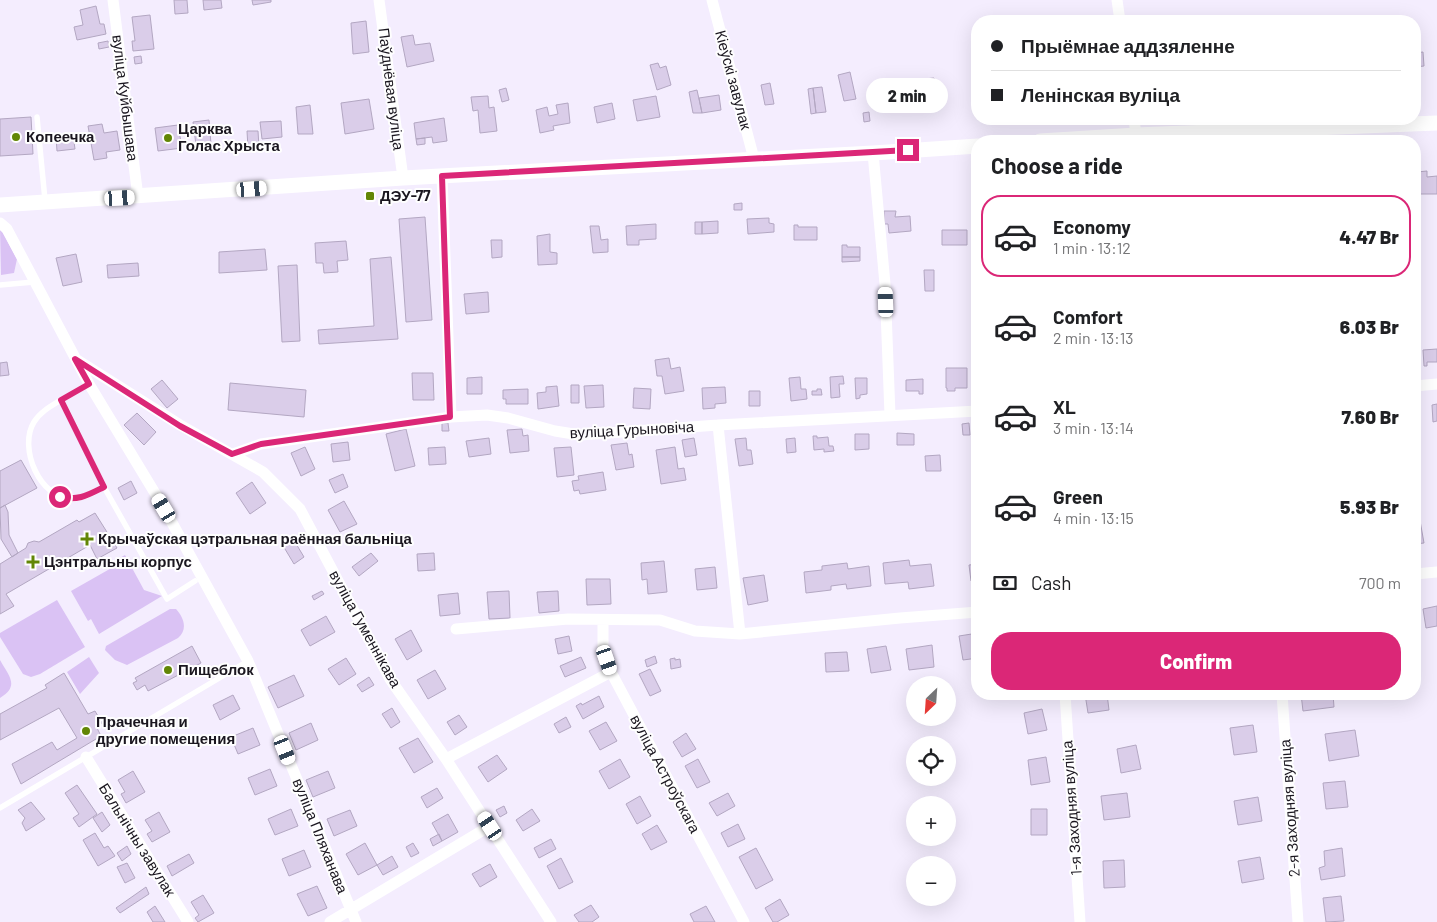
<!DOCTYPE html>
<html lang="en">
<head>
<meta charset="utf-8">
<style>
	body { margin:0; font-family:Barlow,sans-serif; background:#f6f6f6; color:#202124; height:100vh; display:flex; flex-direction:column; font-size:19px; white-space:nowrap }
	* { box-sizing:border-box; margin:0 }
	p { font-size:16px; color:#757577 }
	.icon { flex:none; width:28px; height:28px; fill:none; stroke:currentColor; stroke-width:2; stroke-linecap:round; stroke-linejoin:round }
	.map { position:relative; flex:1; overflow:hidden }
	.details { position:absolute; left:971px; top:135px; width:450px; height:565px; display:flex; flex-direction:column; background:#fff; border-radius:20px; box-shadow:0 5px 20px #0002 }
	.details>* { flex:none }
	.guide { position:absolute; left:971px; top:15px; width:450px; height:110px; border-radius:20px; box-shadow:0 5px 20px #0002; display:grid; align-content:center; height:110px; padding:0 20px; background:#fff }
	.needle { width:32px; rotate:205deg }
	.tools { position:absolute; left:906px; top:676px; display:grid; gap:10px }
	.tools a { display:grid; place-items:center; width:50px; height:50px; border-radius:50%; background:#fff; box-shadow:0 5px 20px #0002; font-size:25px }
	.end { position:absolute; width:22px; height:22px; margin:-11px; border:6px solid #db2777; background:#fff; box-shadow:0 0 0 2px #fff }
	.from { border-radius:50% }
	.bubble { position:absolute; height:35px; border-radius:18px; background:#fff; box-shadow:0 5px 20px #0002; font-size:16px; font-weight:800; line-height:35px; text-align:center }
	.car { position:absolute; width:15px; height:30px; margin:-15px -8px; border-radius:6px; box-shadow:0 0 4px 1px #0007; background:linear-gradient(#fff 24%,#345 0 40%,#fff 0 76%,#345 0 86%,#fff 0) }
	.guide b { display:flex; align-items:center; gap:18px; height:48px; font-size:19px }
	.guide b+b { border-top:1px solid #e0e0e0 }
	.guide i { width:12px; height:12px; background:#202124 }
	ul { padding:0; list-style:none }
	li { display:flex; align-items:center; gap:15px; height:82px; margin:0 10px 8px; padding:0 10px; border:2px solid transparent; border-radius:20px }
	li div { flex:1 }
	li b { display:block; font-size:19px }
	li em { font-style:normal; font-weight:800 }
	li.active { border-color:#db2777 }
	li>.icon { width:45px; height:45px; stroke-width:1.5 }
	h2 { padding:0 20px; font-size:22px; line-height:60px }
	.pay { display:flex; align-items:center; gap:12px; height:55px; padding:0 20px; font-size:19px }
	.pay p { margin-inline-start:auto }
	.button { display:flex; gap:10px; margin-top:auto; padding:10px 20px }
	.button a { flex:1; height:58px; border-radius:20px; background:#db2777; color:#fff; font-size:20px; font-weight:800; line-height:58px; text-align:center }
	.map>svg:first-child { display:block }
</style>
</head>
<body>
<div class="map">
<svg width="1437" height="922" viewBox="0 0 1437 922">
	<rect width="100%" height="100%" fill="#f4edfe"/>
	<path fill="#dac2f4" d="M0,228L17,259L14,273L1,275Z
		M125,555L144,590L162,596L99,634L91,619L88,621L71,591L115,566L118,559Z
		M57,600L85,647L40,674L31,677L23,674L0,637V633Z
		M170,609H176C184,618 188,629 178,638L127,665L115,660L105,650L106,646Z
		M89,657L99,673L80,694L67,672Z
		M0,660C9,676 20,686 0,698Z"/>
	<path fill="#dacde9" stroke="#b3a7c2" d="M174,0H187L188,13L175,14Z
		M203,0H221L222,8L204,10Z
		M252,0H271V2L253,5Z
		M96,6L100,24H104L106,34L77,40L74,27L83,25L80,10Z
		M150,15L154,49L133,51L132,41H135L132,17Z
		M366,21L369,52L353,54L351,23Z
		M413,35L415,45L430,43L434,61L407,67L401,37Z
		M108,41L109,47L99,49L98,43Z
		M1423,52L1424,66L1415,67V53Z
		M141,56L142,63L135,64L134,57Z
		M658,63L660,68L666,66L671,85L657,90L650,65Z
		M850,72L856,99L844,101L838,75Z
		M934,78L936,95L926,96L924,79Z
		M901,82L902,97L896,98L897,103L877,107L874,87Z
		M770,83L774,104L765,105L761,85Z
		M822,87L826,112L816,113L813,88Z
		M506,88L509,100L502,102L499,90Z
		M813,88L816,113L811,114L808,89Z
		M697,90L702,113H693L689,92Z
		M719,95L721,110L702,113L699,98Z
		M488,96L489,108L494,107L497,131L480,133L478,110L473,111L471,97Z
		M656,96L660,117L637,121L633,100Z
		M369,99L374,129L345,134L341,103Z
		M568,103L570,123L553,126L554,130L540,133L536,110L547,107L549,116L558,114L556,105Z
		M612,103L615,119L597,123L594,107Z
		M310,105L313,134H298L296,107Z
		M869,112L870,121L864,122L863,113Z
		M31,117L33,154L0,156V119Z
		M444,118L447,141L433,143L432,137L416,139L414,123Z
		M209,120L211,144L196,145L193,122Z
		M281,121L282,137L262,139L260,122Z
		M102,124L104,133L117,131L120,150L106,152L107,158L94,160L88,126Z
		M178,125L182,148L158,151L155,128Z
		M247,131H258L259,147L248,148Z
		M73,135L75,149L57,151L56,137Z
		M425,138V144L417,145L416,139Z
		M1427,171V177L1437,176V194H1416L1417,172Z
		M742,203V210H734V204Z
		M884,211H896L895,217L910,216L911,231L889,233L888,224H884Z
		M425,217L432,320L406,322L399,219Z
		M769,218V223L774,224V232L748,234L747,219Z
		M718,221V233L702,234V222Z
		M695,222H702V234H695Z
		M656,224V239L639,240V245H627L626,226Z
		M794,225H798V227H817V240H794Z
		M590,226H599L601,240L608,239V252L593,253Z
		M942,230H967V245H942Z
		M550,234V252L557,253V264L538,265L537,236Z
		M491,240H502V257L492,258Z
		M346,241L348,260L337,261L338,272L324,273L323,263H316L315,243Z
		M842,245H847V247H860V257H842Z
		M265,249L267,270L219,273V252Z
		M76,254L82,282L63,286L56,258Z
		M391,257L398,339L319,344L318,330L374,326L370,259Z
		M842,257H860V261L842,262Z
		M138,263L139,276L108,278L107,265Z
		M297,265L300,341L282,342L278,266Z
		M924,270H934V291H925Z
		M488,292L489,312L466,314L464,294Z
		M1437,349V362H1427V366H1424L1423,350Z
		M669,358L671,369L680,367L684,391L665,394L662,376H657L655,360Z
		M7,362L9,375L0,376V363Z
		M946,368H967V388H955V391H947V388H946Z
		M412,373H433L434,400H413Z
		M843,376L844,384H839L840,397L831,398L830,377Z
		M482,377V394H467V378Z
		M800,377L801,389H806L807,399L791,401L789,378Z
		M855,378H867V394L860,395V398L856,399Z
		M923,379V394H919V391H906V380Z
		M162,380L178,399L167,408L151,389Z
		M230,383L306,390L304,417L228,410Z
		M571,385H579V403H571Z
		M603,385L604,407L586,408L584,386Z
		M557,386L559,406L538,409L537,393L546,392V387Z
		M725,387L726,403L715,404V408L703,409L702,388Z
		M634,388L651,389L650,409L633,408Z
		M528,389V404H506V399H503V390Z
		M817,389H821L822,395H812V391H817Z
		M749,391H760V406H749Z
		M1437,404V421L1433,422L1432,405Z
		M137,413L156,432L144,445L124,425Z
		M442,423H448L449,431H442Z
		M969,423L970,435H963L962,424Z
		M406,429L415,466L395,471L386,434Z
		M522,429L523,436L528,435L529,451L510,453L507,430Z
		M897,433L914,434V445H897Z
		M855,434H869V449L855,450Z
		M813,436H817V438L828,437L829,446H833L834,451L824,452V449L814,450Z
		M489,438L491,454L469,457L466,441Z
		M694,438L697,455L685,457L682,440Z
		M746,438L747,450H751L753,464L739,466L735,439Z
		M795,438L796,452L787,453L786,439Z
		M348,442L350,460L333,462L331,444Z
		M627,443L629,455L632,454L634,467L616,470L611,445Z
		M305,447L315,469L301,476L291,453Z
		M445,447L446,464L429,465L428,448Z
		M571,447L574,475L557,477L554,448Z
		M675,447L678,469L684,468L686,480L661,484L656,450Z
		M940,455L941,471H926L925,456Z
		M21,460L37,488L0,508V471Z
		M603,472L606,490L580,494L579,490L574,491L572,481L579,480L578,476Z
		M343,474L348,487L335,493L329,480Z
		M131,481L137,493L124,500L118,488Z
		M252,482L266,503L250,514L236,493Z
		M344,501L357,524L340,532L328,510Z
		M5,505L8,512L9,535L18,553L12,557L1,539L0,508Z
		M95,513L117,548L97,559L90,545L6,594L14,606L0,614V564L26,548L28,543L34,541L39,542L77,520L79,522Z
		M1415,515H1419L1424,543L1415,544Z
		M292,537L304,557L294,564L282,544Z
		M371,553L378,561L359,576L352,567Z
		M434,553L435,570L418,571L417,554Z
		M909,560L910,566L931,564L934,586L909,589L908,582L885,584L883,563Z
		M664,561L667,592L648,594L647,579L642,580L641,563Z
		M847,563L848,569L869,566L871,586L847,589L846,584L831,586V590L806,593L804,572L822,570V566Z
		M978,564V580L971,581L969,565Z
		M715,567L717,588L697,590L695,569Z
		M764,575L768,601L748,605L743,578Z
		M586,579H610L611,604L587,605Z
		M322,591L324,594L314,600L312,596Z
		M509,591L510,618L489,619L487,592Z
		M558,591L559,611L539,613L537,592Z
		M458,593L460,614L440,616L438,595Z
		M1437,606V626L1426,628L1423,609Z
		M326,616L335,632L310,646L301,630Z
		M411,630L422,651L407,660L395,639Z
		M978,633V658L963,660L959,636Z
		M569,636L572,651L558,654L555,639Z
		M932,645L934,667L909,670L906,649Z
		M192,646L201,663L148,691L145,685L137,690L133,683L137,681L135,678Z
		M886,646L891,670L871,673L867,649Z
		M847,652L849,671L826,672L825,653Z
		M655,656L657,663L647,667L645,660Z
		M581,657L586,668L565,677L560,666Z
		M346,658L356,674L339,685L328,669Z
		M675,658V660L680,659L681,667L671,669L670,659Z
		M650,669L661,691L650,696L639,674Z
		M435,670L446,689L428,699L417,680Z
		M64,673L88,714L95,711L102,723L96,726L101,736L21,784L12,764L52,742L57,750L77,738L59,708L0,740V714L47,688L45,685Z
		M294,675L304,696L278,708L268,687Z
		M369,677L374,685L362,692L357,685Z
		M1085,694H1107L1109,710L1088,713Z
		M1301,694H1333L1334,707L1303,711Z
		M233,695L240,709L220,720L213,705Z
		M599,696L604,707L583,719L576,706L581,703L582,705Z
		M392,708L400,722L391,728L382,714Z
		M1042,709L1047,730L1028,734L1024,713Z
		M459,715L467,727L455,735L447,722Z
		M566,717L571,727L559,733L554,724Z
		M606,722L617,741L600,750L589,731Z
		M311,723L318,740L296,750L289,733Z
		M1253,725L1257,752L1234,755L1230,728Z
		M253,728L260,745L238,754L231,737Z
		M1355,730L1359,756L1329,761L1325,734Z
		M686,733L696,749L682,757L673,742Z
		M418,738L433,762L414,773L399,748Z
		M1136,745L1141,769L1121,773L1117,749Z
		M497,755L507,769L488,782L478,767Z
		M1046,757L1050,782L1031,785L1028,760Z
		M620,759L630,777L609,789L599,771Z
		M698,759L710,782L697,788L685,766Z
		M270,769L277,786L255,795L248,778Z
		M133,771L145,792L126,803L121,794L125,792L118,780Z
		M328,771L335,788L313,797L306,780Z
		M1345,781L1348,807L1326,809L1323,783Z
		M77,785L97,814L79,827L73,818L79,814L65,793Z
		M437,788L443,798L427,808L421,797Z
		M728,793L735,806L717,816L709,803Z
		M1127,793L1130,817L1104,820L1101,796Z
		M640,796L651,816L637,824L626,804Z
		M1258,797L1262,821L1238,825L1234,801Z
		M31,802L45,819L26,831L22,823L25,818L18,810Z
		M504,806L507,813L500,817L496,810Z
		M291,809L298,826L275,835L268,819Z
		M532,809L540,821L523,831L516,820Z
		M1031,809H1047V835H1031Z
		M350,810L357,826L334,836L327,819Z
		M102,812L110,825L102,832L93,818Z
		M159,812L170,832L152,842L147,834L152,831L145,820Z
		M448,814L458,832L442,841L432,823Z
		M738,824L745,839L728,847L721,833Z
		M657,825L667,842L651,850L642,834Z
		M95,833L104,848L108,846L115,856L98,866L83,840Z
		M439,834L442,841L433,846L430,839Z
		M551,839L556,849L539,858L534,848Z
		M365,843L377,865L358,875L346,854Z
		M413,843L419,853L411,857L406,847Z
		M127,846L131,854L122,861L117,853Z
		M756,848L773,880L756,889L739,857Z
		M1342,848L1345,876L1321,880L1319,868L1325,866L1324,851Z
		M304,850L311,867L289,876L282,859Z
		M189,854L194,863L172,876L167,866Z
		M392,856L398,867L383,875L377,865Z
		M1260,857L1264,879L1242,883L1238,861Z
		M561,858L573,882L559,889L547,866Z
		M1124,860L1125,887L1104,888L1103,861Z
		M127,863L135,878L125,883L117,867Z
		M490,864L497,877L480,887L472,874Z
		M317,886L327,908L308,916L297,894Z
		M146,887L149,894L120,913L116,908Z
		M203,895L214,913L198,922L195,918L199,915L191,902Z
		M1341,896L1344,921L1326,922L1323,898Z
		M780,899L789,915L777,922H773L765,908Z
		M591,905L599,917L592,922H579L574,915Z
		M155,906L165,922H153L147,912Z
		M706,906L715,922H694L690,914Z"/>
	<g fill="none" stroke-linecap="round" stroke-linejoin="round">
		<path stroke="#fff" stroke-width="5.5" d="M37,117L45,200
			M0,285L34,282
			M89,384L61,400L104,487L167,599L195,581
			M61,400C51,406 40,412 34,422C18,448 40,499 72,499C83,499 94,492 104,487
			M0,808L248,661"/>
		<path stroke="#fff" stroke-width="11" d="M113,0L138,197
			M379,0L403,178
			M712,0L754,159
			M1117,0L1120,21
			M1134,119L1136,135
			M873,153L885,284L890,415
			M442,176L451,417
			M0,223L7,229L89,384L164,508L248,661L356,922
			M77,360L180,425L263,472L300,509L390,679L446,759L551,922
			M1415,386L1437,384
			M718,425L740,634
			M233,454L261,444L451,417L487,415L508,418L555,431L580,435L718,425L978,411
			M1415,574L1437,572
			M603,620V649L611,672L744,922
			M456,629L568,619L660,620L695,631L740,634L900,618L978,612
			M1065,694L1080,922
			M1282,694L1298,922
			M86,757L188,922
			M446,759L611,672
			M330,922L490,826"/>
		<path stroke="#fff" stroke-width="15" d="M1040,141L1136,135L1437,123
			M0,205L403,178L873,153L978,146"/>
	</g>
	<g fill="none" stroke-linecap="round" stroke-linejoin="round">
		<path stroke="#db2777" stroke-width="6" d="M60,497C79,501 88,495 104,487L61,400L89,384L75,359L180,426L232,454L261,444L450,417L442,176L908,150"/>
	</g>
	<g fill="#628605" stroke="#fefefe" stroke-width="2">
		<circle cx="16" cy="137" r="5"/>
		<circle cx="168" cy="138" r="5"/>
		<rect x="365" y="191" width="10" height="10" rx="2.5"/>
		<path d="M84.5 531.5h5v5h5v5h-5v5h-5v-5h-5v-5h5z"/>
		<path d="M30.5 554.5h5v5h5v5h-5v5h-5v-5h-5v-5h5z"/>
		<circle cx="168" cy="670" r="5"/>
		<circle cx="86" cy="731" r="5"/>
	</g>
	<g text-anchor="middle" stroke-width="4" stroke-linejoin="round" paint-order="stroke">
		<g font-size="15" fill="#1a161f" stroke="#fefefe">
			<text transform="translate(733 80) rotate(75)" y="5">Кіеўскі завулак</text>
			<text transform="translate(391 89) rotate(83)" y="5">Паўднёвая вуліца</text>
			<text transform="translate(125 98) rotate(83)" y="5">вуліца Куйбышава</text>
			<text transform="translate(632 430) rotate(-3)" y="5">вуліца Гурыновіча</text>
			<text transform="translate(365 629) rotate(61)" y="5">вуліца Гуменнікава</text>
			<text transform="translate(665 774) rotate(62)" y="5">вуліца Астроўскага</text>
			<text transform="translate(1072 808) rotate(-94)" y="5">1-я Заходняя вуліца</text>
			<text transform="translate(1290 808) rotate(-94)" y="5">2-я Заходняя вуліца</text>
			<text transform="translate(320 836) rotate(68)" y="5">вуліца Пляханава</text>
			<text transform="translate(137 840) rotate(58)" y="5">Бальнічны завулак</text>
		</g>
		<g font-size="15" font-weight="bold" fill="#1a161f" stroke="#fefefe" text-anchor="start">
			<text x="178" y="134">Царква<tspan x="178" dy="17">Голас Хрыста</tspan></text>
			<text x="26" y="142">Копеечка</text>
			<text x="380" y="201">ДЭУ-77</text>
			<text x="98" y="544">Крычаўская цэтральная раённая бальніца</text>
			<text x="44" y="567">Цэнтральны корпус</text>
			<text x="178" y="675">Пищеблок</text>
			<text x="96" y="727">Прачечная и<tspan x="96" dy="17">другие помещения</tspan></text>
		</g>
	</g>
</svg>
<div class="tools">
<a><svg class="needle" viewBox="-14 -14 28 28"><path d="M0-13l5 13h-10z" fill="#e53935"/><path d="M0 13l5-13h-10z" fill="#757577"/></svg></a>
<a><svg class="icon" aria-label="locate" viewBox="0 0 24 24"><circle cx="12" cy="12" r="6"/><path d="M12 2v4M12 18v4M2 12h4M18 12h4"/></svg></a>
<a>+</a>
<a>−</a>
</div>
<i class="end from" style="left:60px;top:497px"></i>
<i class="end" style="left:908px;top:150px"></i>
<div class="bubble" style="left:866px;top:78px;width:82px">2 min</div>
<i class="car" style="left:252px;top:189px;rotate:86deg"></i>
<i class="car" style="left:120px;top:198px;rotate:87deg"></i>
<i class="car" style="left:886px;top:302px;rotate:358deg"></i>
<i class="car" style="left:164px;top:508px;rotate:329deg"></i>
<i class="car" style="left:607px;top:660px;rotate:161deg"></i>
<i class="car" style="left:285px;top:750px;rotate:158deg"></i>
<i class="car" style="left:490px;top:826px;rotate:327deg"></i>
<div class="guide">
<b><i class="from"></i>Прыёмнае аддзяленне</b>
<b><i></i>Ленінская вуліца</b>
</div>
<section class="details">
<h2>Choose a ride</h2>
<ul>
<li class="active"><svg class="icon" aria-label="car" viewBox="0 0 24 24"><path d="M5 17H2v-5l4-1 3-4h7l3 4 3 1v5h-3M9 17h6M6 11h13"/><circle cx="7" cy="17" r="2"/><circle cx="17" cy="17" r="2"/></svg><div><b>Economy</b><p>1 min · 13:12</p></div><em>4.47 Br</em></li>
<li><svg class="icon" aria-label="car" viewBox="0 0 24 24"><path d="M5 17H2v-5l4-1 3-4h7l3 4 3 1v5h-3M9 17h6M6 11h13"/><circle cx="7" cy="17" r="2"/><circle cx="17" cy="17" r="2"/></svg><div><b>Comfort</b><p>2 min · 13:13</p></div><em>6.03 Br</em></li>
<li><svg class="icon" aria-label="car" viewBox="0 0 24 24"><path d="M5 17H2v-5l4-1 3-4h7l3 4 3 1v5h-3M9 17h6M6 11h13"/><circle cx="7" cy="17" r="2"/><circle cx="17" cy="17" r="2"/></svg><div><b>XL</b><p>3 min · 13:14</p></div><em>7.60 Br</em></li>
<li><svg class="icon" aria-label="car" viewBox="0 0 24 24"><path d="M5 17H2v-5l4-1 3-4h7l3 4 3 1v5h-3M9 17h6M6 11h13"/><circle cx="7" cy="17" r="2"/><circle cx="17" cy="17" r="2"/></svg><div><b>Green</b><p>4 min · 13:15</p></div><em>5.93 Br</em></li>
</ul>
<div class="pay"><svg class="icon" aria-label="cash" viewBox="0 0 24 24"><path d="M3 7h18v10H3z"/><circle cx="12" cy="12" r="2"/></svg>Cash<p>700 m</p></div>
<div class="button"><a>Confirm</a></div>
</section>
</div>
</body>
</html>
